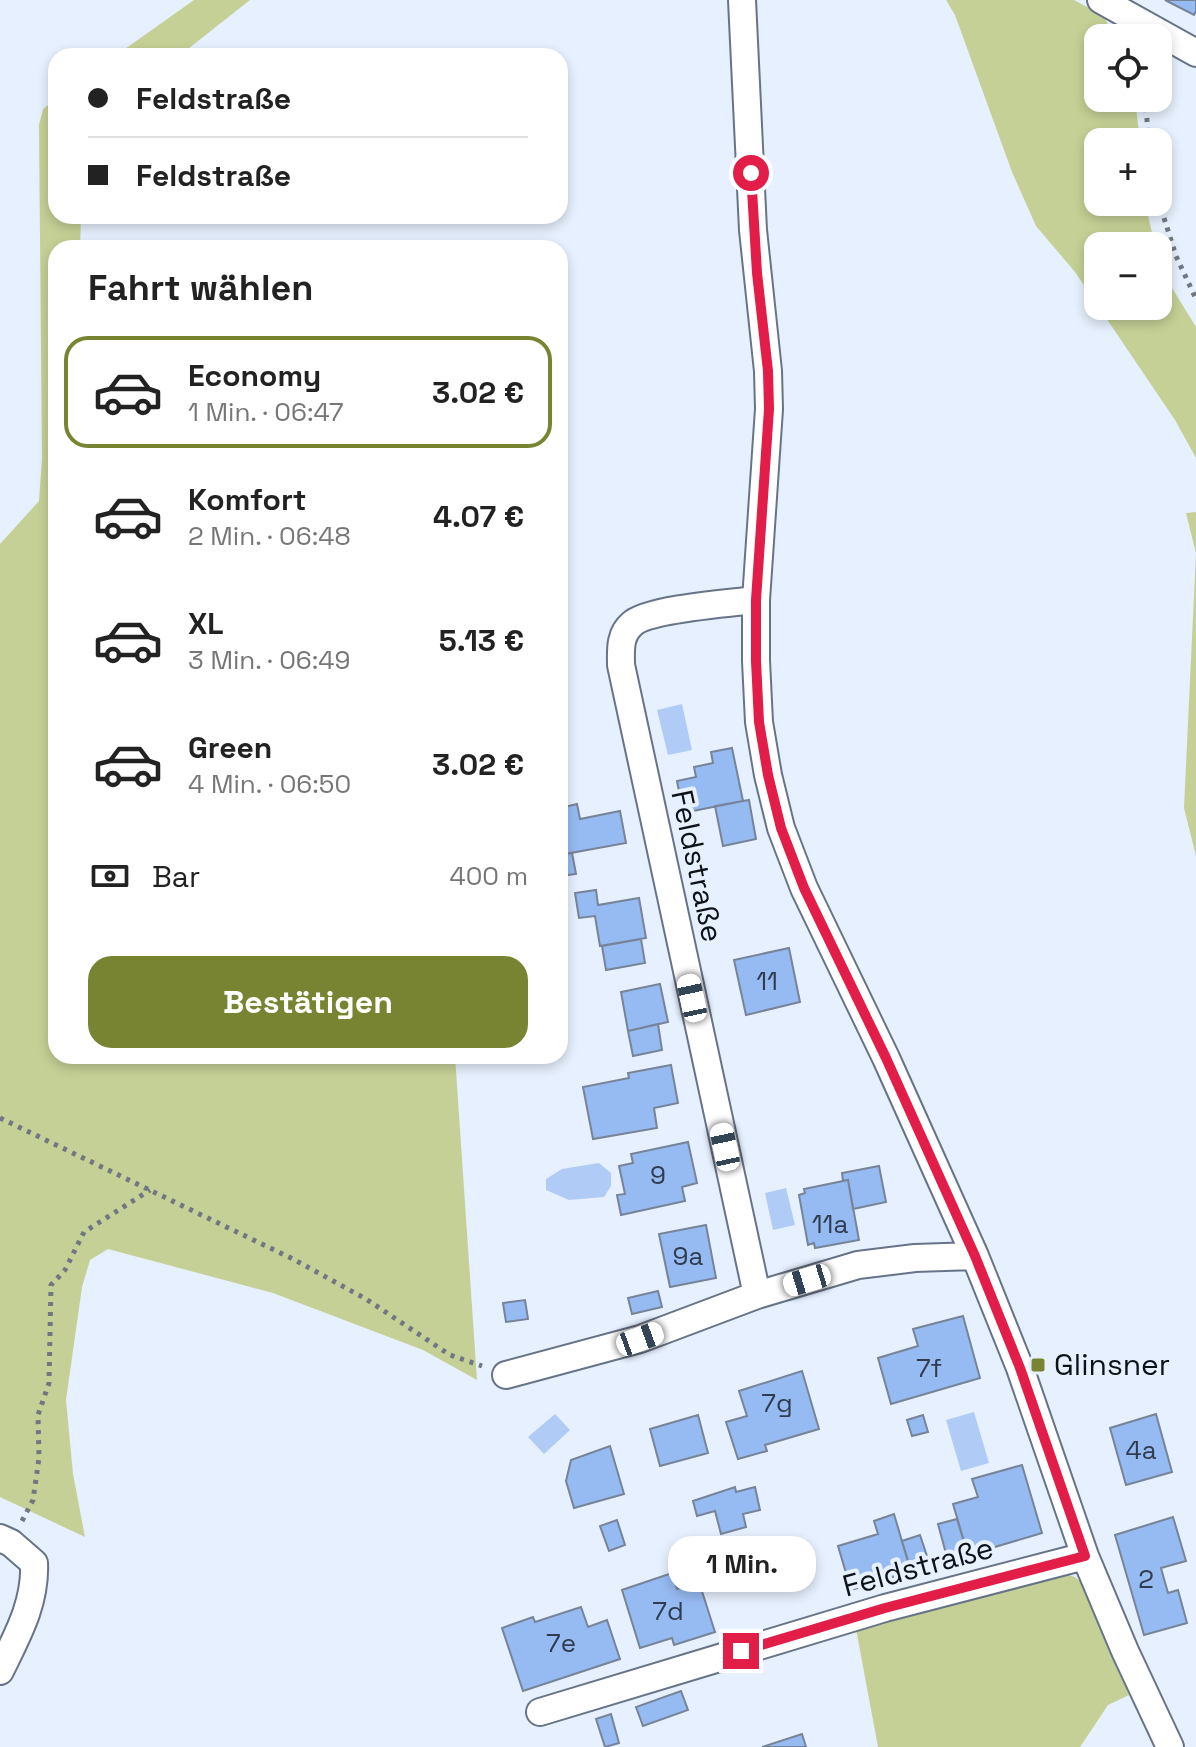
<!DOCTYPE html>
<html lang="de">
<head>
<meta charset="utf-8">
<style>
	body { margin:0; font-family:"Space Grotesk",sans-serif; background:#f6f6f6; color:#222; height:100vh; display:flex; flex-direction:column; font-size:30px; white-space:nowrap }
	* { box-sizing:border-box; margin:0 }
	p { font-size:26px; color:#767676 }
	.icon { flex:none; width:44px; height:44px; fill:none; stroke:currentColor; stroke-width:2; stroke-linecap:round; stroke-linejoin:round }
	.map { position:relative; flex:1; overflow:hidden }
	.side { position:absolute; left:48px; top:240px; width:520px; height:824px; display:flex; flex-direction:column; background:#fff; border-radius:24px; box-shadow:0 4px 12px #0003 }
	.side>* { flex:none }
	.hud { position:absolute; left:48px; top:48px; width:520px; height:176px; border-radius:24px; box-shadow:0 4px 12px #0003; display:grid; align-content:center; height:176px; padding:0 40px; background:#fff }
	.controls { position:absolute; left:1084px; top:24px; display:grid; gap:16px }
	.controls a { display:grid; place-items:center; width:88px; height:88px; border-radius:16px; background:#fff; box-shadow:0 4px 12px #0003; font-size:40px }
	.end { position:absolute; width:36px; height:36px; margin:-18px; border:10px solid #e11d48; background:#fff; box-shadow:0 0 0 4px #fff }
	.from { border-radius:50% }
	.bubble { position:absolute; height:56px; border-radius:24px; background:#fff; box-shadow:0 4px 12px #0003; font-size:26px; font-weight:600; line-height:56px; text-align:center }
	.car { position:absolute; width:24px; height:48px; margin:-24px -12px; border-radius:10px; box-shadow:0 0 6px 2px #0007; background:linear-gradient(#fff 24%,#345 0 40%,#fff 0 76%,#345 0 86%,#fff 0) }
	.hud b { display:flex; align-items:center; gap:28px; height:76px; font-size:30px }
	.hud b+b { border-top:2px solid #e0e0e0 }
	.hud i { width:20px; height:20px; background:#222 }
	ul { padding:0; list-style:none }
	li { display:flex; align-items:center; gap:24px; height:112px; margin:0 16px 12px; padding:0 24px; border:4px solid transparent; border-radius:24px }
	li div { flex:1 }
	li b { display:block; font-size:30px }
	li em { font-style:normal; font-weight:600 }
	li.selected { border-color:#788431 }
	li>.icon { width:72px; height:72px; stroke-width:1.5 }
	h2 { padding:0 40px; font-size:36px; line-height:96px }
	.pay { display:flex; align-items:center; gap:20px; height:88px; padding:0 40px; font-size:30px }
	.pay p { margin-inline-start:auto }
	.cta { display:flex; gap:16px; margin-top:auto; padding:16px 40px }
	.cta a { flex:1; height:92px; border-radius:24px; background:#788431; color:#fff; font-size:32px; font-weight:600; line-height:92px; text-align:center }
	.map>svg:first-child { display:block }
</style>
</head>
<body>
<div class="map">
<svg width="1196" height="1747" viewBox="0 0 1196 1747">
	<rect width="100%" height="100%" fill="#e7f0fe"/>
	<path fill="#c5d096" d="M194,0H250L179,56H115Z
		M946,0H1074L1104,16L1114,38H1098V98H1135L1140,142H1098V202H1145L1155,246H1098V306L1075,272L1036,226L1012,172L955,15Z
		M56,99V216H81L80,248H56V1056H455L477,1380L423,1350L273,1293L108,1249L90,1260L82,1287L66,1400L73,1474L85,1537L0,1497V544L39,501L42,459L39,125L43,109Z
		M1158,254L1164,275L1196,327V458L1175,420L1098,306H1158Z
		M1196,512V856L1184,808L1196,553L1186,513Z
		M1057,1572L1075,1577L1087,1587L1129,1695L1108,1705L1080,1747H878L856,1629Z"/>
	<path fill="#b0cbf6" d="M682,704L692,750L668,755L657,710Z
		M599,1163L611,1173V1186L604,1197L569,1200L546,1190V1179L562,1169Z
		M786,1188L795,1225L773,1230L765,1193Z
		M974,1412L989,1463L961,1471L946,1420Z
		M555,1414L570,1430L544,1454L528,1437Z"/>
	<path fill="#96baf2" stroke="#778498" stroke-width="2" d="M1165,0H1196V11L1194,15Z
		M732,748L743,801L683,813L677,781L696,777L694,767L713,763L711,752Z
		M749,800L756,839L723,846L715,806Z
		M577,804L580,819L620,811L626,843L565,854L560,827V808Z
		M572,853L576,874L560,876V855Z
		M596,890L598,905L639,898L646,938L600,946L595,916L579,918L575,893Z
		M641,939L645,963L606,970L602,946Z
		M789,948L800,1002L746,1015L734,960Z
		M660,984L668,1022L628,1031L621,992Z
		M658,1024L662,1050L633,1056L628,1031Z
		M671,1065L678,1103L654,1108L657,1128L593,1139L583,1087L629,1078L628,1073Z
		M688,1142L697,1183L682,1187L685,1201L621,1215L617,1195L625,1194L619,1166L633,1163L631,1154Z
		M879,1166L886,1202L853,1209L848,1180L843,1181L842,1173Z
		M848,1180L859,1240L815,1248L814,1243L808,1245L799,1195L805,1193L804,1189Z
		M706,1225L716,1278L670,1287L659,1234Z
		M658,1291L662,1307L632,1314L628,1298Z
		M525,1300L528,1319L506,1322L503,1303Z
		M963,1316L980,1378L891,1404L878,1358L918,1346L913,1329Z
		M802,1371L819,1429L765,1445L767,1451L738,1459L726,1422L747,1416L739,1391Z
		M1156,1414L1172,1472L1126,1485L1110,1428Z
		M698,1415L708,1453L660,1466L650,1429Z
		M923,1415L928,1432L912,1436L907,1420Z
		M610,1446L624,1494L574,1508L566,1481L571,1460Z
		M1022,1465L1042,1533L968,1555L953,1504L978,1497L972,1479Z
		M735,1487L736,1492L755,1487L760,1510L743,1514L746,1527L721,1534L715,1511L697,1516L693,1501Z
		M894,1514L911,1572L851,1590L838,1546L878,1534L874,1521Z
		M1173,1517L1186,1561L1161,1568L1168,1593L1178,1590L1187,1623L1144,1635L1115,1535Z
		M957,1519L968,1555L948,1561L938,1524Z
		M617,1520L625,1545L609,1551L600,1526Z
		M920,1535L928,1559L909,1564L902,1541Z
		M672,1573L677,1589L699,1582L715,1632L674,1645L672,1638L640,1648L622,1590Z
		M581,1607L588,1627L607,1620L620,1659L523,1691L502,1628L533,1617L535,1622Z
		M681,1691L688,1710L643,1726L636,1707Z
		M611,1714L619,1743L605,1747L596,1719Z
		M802,1734L806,1747H762Z"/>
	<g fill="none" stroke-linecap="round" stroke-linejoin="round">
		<g stroke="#677488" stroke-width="30">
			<path id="minor" d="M742,0L753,230L768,371L769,409L756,600V661L759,722L768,775L781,828L804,888L886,1058L975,1256L1020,1368L1085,1556L1125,1651L1170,1747
				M1101,0L1196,53
				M756,600C731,603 648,609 632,624C619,635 621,651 621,665L757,1295
				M506,1375L640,1339L757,1295L858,1265L915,1258L975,1256
				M0,1538L11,1543L34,1563C36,1603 17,1636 0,1671
				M540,1712L885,1608L1085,1556"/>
		</g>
		<path stroke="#717782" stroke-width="5" stroke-dasharray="4 6" stroke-linecap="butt" d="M1145,98L1149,142
			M1158,199L1176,256L1196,299
			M0,1118L293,1259L366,1299L450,1355L482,1366
			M22,1521L33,1500L39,1458L38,1415L49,1383L51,1285L65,1270L84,1232L150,1190"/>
		<use href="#minor" stroke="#fff" stroke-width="26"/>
	</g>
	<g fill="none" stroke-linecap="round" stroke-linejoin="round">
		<path stroke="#e11d48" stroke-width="10" d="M741,1651L885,1608L1085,1556L1020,1368L975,1256L886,1058L804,888L781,828L768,775L759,722L756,661V600L769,409L768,371L757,273L751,173"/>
	</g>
	<rect fill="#788431" stroke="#e7f0fe" stroke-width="3" x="1030" y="1357" width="16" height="16" rx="4"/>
	<g text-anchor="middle" stroke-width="8" stroke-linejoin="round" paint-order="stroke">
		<g font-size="26" fill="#2f3c4f">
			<text x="767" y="990">11</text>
			<text x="658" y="1184">9</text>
			<text x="830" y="1233">11a</text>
			<text x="688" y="1265">9a</text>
			<text x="929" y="1377">7f</text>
			<text x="777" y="1412">7g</text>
			<text x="1141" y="1459">4a</text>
			<text x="1146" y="1588">2</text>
			<text x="668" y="1620">7d</text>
			<text x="561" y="1652">7e</text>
		</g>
		<g font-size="30" fill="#0d1219" stroke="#e7f0fe">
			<text transform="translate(697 866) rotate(78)" y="10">Feldstraße</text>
			<text transform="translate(918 1567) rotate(-15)" y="10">Feldstraße</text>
		</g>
		<g font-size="30" fill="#0d1219" stroke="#e7f0fe" text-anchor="start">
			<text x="1054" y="1375">Glinsner</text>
		</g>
	</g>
</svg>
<div class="controls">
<a><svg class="icon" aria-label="locate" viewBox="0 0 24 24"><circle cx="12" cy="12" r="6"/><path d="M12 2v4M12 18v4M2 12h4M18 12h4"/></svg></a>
<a>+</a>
<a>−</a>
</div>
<i class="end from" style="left:751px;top:173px"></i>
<i class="end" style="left:741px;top:1651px"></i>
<div class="bubble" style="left:668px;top:1536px;width:148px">1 Min.</div>
<i class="car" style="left:692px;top:998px;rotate:348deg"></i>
<i class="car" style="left:725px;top:1147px;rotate:348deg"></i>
<i class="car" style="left:807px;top:1280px;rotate:253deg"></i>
<i class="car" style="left:640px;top:1339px;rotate:70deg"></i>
<div class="hud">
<b><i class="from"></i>Feldstraße</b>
<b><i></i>Feldstraße</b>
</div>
<section class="side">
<h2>Fahrt wählen</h2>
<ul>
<li class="selected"><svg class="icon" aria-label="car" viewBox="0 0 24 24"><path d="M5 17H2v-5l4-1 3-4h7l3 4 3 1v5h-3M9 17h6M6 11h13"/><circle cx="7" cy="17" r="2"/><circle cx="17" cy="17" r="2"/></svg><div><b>Economy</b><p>1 Min. · 06:47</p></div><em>3.02 €</em></li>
<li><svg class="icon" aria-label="car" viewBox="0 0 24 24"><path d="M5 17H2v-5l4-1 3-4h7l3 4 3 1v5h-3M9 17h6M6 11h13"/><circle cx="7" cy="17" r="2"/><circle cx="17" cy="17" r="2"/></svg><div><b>Komfort</b><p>2 Min. · 06:48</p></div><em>4.07 €</em></li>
<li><svg class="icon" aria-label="car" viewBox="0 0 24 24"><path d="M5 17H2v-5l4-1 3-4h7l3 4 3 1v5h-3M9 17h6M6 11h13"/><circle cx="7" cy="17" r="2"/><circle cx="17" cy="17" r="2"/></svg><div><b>XL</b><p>3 Min. · 06:49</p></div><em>5.13 €</em></li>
<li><svg class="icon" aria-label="car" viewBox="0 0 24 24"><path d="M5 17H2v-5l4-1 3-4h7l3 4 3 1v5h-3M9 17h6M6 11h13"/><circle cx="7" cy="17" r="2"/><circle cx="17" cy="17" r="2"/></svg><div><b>Green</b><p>4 Min. · 06:50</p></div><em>3.02 €</em></li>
</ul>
<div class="pay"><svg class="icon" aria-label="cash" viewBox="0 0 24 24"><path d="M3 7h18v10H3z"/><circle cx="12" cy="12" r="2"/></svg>Bar<p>400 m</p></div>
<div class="cta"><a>Bestätigen</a></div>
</section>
</div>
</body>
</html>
